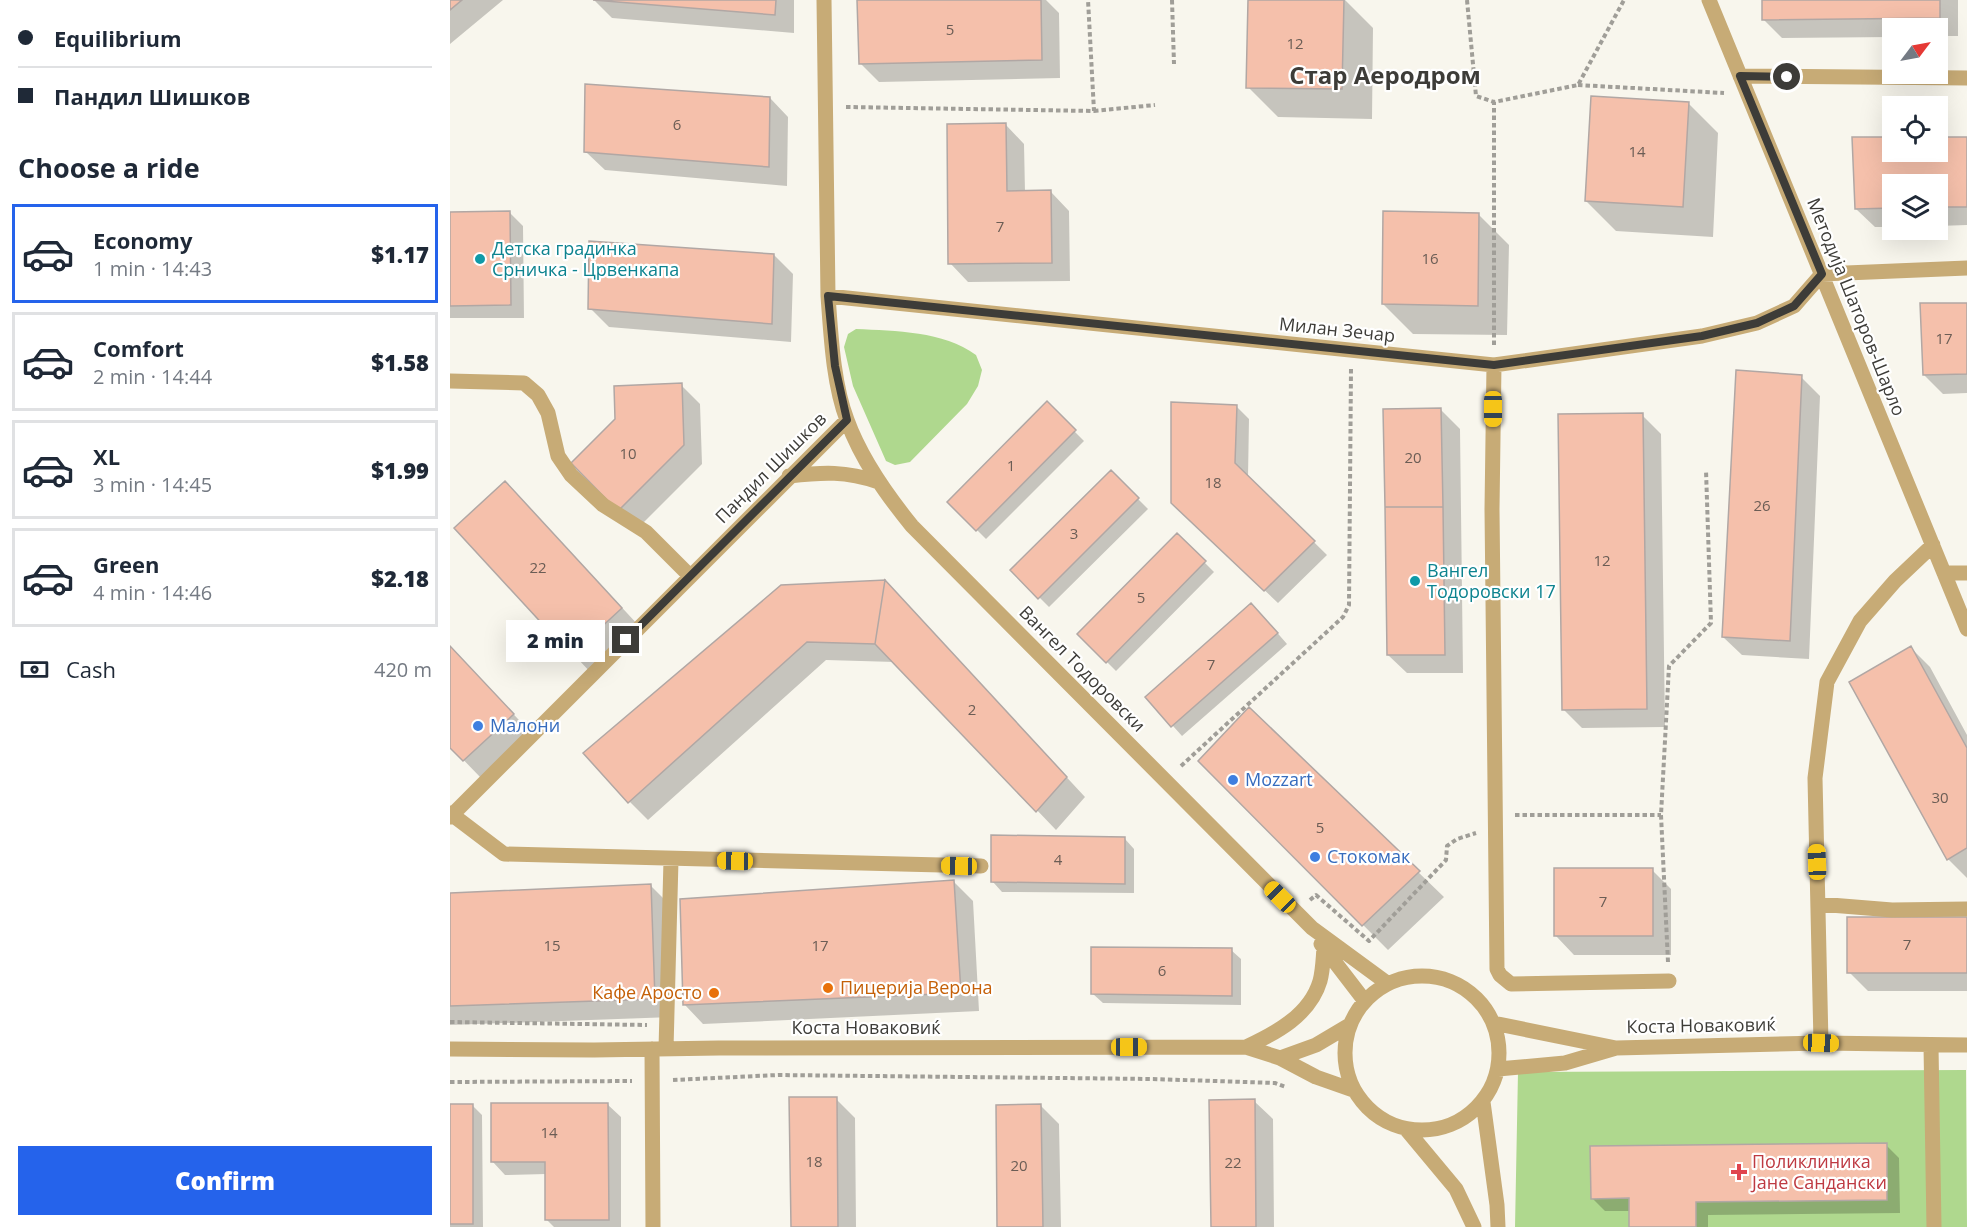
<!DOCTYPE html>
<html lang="en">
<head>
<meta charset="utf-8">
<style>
	body { margin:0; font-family:"Open Sans",sans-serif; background:#f6f6f7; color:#1f2937; height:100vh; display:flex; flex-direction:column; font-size:22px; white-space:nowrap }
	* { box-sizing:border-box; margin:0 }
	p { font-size:20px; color:#747a83 }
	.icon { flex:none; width:33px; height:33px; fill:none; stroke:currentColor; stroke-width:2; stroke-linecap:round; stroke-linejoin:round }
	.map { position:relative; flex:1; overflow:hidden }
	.drawer { display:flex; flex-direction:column; background:#fff; width:450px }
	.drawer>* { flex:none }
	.banner { display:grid; align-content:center; height:132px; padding:0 18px; background:#fff }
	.needle { width:39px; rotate:58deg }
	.fabs { position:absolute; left:1432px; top:18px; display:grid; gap:12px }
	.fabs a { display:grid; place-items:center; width:66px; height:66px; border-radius:0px; background:#fff; box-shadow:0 6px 24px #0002; font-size:30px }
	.end { position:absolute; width:27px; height:27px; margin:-14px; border:8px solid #3d3c38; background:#fff; box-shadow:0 0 0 3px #fff }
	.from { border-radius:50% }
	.bubble { position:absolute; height:42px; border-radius:0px; background:#fff; box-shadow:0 6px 24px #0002; font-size:20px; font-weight:800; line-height:42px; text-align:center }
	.car { position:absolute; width:18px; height:36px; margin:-18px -9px; border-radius:8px; box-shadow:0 0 4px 2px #0007; background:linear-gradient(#f5c518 24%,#345 0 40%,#f5c518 0 76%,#345 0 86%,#f5c518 0) }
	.banner b { display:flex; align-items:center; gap:21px; height:57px; font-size:22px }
	.banner b+b { border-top:2px solid #e0e1e3 }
	.banner i { width:15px; height:15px; background:#1f2937 }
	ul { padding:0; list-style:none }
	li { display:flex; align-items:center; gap:18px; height:99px; margin:0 12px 9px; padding:0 6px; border:3px solid #e0e1e3; border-radius:0px }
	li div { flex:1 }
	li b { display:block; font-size:22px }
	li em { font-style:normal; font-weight:800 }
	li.active { border-color:#2563eb }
	li>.icon { width:54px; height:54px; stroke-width:1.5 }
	h2 { padding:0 18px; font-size:27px; line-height:72px }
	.pay { display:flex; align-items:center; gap:15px; height:66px; padding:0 18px; font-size:22px }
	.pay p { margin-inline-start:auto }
	.cta { display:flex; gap:12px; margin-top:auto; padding:12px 18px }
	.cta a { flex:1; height:69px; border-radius:0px; background:#2563eb; color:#fff; font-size:24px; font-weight:800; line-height:69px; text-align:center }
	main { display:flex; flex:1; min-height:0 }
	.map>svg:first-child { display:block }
</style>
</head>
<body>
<main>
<section class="drawer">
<div class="banner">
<b><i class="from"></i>Equilibrium</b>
<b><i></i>Пандил Шишков</b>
</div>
<h2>Choose a ride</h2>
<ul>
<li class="active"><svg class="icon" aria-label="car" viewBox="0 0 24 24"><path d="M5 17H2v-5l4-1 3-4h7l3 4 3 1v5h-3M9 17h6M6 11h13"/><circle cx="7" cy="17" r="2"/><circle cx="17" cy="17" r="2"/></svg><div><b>Economy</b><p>1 min · 14:43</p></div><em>$1.17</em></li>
<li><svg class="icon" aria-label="car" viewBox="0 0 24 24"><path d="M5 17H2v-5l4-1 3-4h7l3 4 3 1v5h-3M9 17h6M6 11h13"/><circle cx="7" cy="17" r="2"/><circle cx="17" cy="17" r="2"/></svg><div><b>Comfort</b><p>2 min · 14:44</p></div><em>$1.58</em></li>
<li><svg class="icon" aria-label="car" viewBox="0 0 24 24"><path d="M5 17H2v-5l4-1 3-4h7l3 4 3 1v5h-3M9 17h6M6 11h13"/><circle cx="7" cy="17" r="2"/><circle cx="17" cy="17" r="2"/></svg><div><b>XL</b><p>3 min · 14:45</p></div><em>$1.99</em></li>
<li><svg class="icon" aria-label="car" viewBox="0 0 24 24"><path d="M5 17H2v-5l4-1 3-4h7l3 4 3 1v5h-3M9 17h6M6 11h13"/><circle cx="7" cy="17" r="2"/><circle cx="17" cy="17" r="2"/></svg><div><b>Green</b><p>4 min · 14:46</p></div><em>$2.18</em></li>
</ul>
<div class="pay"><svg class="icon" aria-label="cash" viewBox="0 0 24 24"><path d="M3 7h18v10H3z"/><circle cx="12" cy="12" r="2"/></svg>Cash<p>420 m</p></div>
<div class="cta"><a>Confirm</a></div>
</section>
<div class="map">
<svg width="1517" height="1227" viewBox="0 0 1517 1227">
	<rect width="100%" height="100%" fill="#f8f6ed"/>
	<path fill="#afd88e" d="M406,329C446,331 493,331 526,355L532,370L528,386L517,404L460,462L445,465L436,461L403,386L394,347L398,334Z
		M1516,1070L1517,1227H1065L1068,1072Z"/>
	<path fill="#0003" d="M0,0H53L0,44Z
		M144,0H344V33L162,18Z
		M409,0H596L609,13L610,78L429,82L410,63Z
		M799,0H895L923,28L922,119L828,117L798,87Z
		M1313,0H1508V36H1488V28H1443V37L1332,38L1314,20Z
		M320,98L338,117L337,186L155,170L136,152Z
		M1238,103L1268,133L1263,237L1166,231L1136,201Z
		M556,125L574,144L575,192H601L619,211L620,281L518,282L500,263Z
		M1443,139V152H1488V139H1517V225L1488,226V184H1443V227H1425L1406,209Z
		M0,213H60L73,226L74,318H0Z
		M1029,215L1059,245L1057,335L963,334L933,304Z
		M324,255L343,274L341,342L159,327L140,308Z
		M1517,305V393L1493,394L1474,375Z
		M1351,377L1370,396L1359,659L1292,655L1273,637Z
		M231,385L250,404L252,464L188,528L123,463Z
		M597,404L634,441L536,539L499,502Z
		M786,406L799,419L798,477L877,555L828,603L736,516Z
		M991,410L1010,429L1013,673H957L938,655Z
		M1192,415L1211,434L1215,727L1132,728L1113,709Z
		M661,472L698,509L599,607L562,570Z
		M74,502L190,627L141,673L6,528Z
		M727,535L764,572L666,671L629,634Z
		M331,586L453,601L635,797L606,830L445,662L376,660L198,820L180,802Z
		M811,614L837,644L732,736L697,697Z
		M0,646L81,733L32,779L0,746Z
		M1461,648L1480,667L1517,735V878L1498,859Z
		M799,709L994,897L938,950L750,761Z
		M675,839L684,849V893L552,892L543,882Z
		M1202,870L1221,889V955H1124L1106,936Z
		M504,882L523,901L529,1011L253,1024L235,1005Z
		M201,886L219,904L223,1017L0,1025V894Z
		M1517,918V991H1418L1399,972Z
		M781,950L791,959V1005L653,1003L643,994Z
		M386,1099L405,1118L406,1227H342Z
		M804,1101L823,1119L824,1227H762Z
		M157,1104L171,1117V1227H104L97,1220L96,1174L55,1175L42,1161Z
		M0,1105H22L32,1115L33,1227H0Z
		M591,1106L609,1124L611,1227H549Z
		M1436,1145L1449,1158L1450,1213L1258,1215V1227H1181V1211H1155L1142,1198Z"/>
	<path fill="#f5c0ab" stroke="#b1a7a4" stroke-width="1.5" d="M0,0H12L0,10Z
		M143,0H326L325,15Z
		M407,0H591L592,60L409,64Z
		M798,0H894L892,89L796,88Z
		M1312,0H1490V18L1312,20Z
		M135,84L320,97L319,167L134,152Z
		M1141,96L1239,102L1233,207L1135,201Z
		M556,123L557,191L601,190L602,263L498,264L497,124Z
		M1402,137H1443V152H1488V137H1517V207H1488V184H1443V208L1405,209Z
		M60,211L61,305L0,306V212Z
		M933,211L1029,213L1028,306L932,304Z
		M139,241L324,254L322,324L138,309Z
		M1470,303H1517V374L1473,375Z
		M1286,370L1352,375L1340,641L1272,637Z
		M232,383L234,445L168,511L121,463L165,419L164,386Z
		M597,401L626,430L526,531L497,502Z
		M721,402L787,405L785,463L865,541L814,591L721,503Z
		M991,408L993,507H935L933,409Z
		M1193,413L1197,709L1112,710L1108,414Z
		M661,470L689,498L588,599L560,570Z
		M55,481L172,608L121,655L4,528Z
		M935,507H993L995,655H937Z
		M727,533L756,561L656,663L627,634Z
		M435,580L617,777L586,812L425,644Z
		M435,580L425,644L357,642L178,803L133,753L331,585Z
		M801,603L828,633L721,727L695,697Z
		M0,646L64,714L13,761L0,748Z
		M1461,646L1517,748V848L1497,860L1399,682Z
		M799,707L970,871L912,926L748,761Z
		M541,835L675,837V884L541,882Z
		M1104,868H1203V936H1104Z
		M504,880L511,993L233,1005L230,899Z
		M201,884L205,999L0,1006V893Z
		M1397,917H1517V973H1397Z
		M641,947L782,948V996L641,994Z
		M339,1097H387L388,1227H341Z
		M805,1099L806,1227H761L759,1100Z
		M41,1103H158L159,1220H95V1162H41Z
		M0,1104H23V1224H0Z
		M591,1104L593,1227H547L546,1105Z
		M1437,1143V1200L1246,1202V1227H1179V1198L1141,1199L1140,1146Z"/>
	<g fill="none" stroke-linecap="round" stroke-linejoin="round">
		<path stroke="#a09e98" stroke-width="4" stroke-dasharray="4.5 3" stroke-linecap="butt" d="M722,0L724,64
			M1017,0L1026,96L1044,102
			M1128,85L1274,93
			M396,107L644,111L638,0
			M644,111L705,105
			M1044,345V102L1128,85L1174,0
			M731,766L893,617L899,605L901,369
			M1065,815H1211
			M860,900L866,895L919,941L996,860L997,846L1007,839L1026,833
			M1218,962L1211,815L1219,666L1261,623L1256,470
			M0,1022L197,1025
			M223,1080L328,1075L703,1079L825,1083L836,1087
			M0,1082L182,1081"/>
		<path stroke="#c7ab76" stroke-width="15" d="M374,0L378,296C381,335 383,383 397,420C411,459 436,494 462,526L862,928L937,983
			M1259,0L1517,629
			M1290,76L1517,78
			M378,296L1044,365L1252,336L1307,323L1344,306L1372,274L1517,268
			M1044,365L1042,509L1047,969L1050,975L1061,984L1219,981
			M0,381L74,383L88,395L98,413L108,456L121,475L153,505L196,532L240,576
			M339,476C374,472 395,471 429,482
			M1494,573H1517
			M0,813L54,854L531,866
			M0,817L397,420
			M1368,904L1442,910L1517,909
			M871,944L914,1000
			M895 1053a77 77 0 1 1 154 0a77 77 0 1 1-154 0Z
			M1043,1023L1166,1048L1371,1043L1517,1045
			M1371,1043L1365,778L1377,682L1410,621L1445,581L1483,545
			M1481,1046L1484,1227
			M796,1047C826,1033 860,1015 870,981C873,970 873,959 874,948
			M0,1049L144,1050L269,1048L796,1047L830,1058L866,1077L903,1090
			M202,1049L203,1227
			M216,1049L221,860
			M830,1058L866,1045L898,1026
			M1048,1069L1115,1063L1166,1048
			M1033,1102L1047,1205L1048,1227
			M956,1129L1006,1189L1024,1227"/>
	</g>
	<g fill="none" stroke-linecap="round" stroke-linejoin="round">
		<path stroke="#3d3c38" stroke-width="8" d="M176,640L397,420L385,366L378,296L1044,365L1252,336L1307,323L1344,306L1372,274L1290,76L1337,77"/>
	</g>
	<g fill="#0f9aa8" stroke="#fff" stroke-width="2">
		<circle cx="30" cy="259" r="6"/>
		<circle cx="965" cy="581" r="6"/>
	</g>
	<g fill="#3f7fe0" stroke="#fff" stroke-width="2">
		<circle cx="28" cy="726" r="6"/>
		<circle cx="783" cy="780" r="6"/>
		<circle cx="865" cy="857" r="6"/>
	</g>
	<g fill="#e8710a" stroke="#fff" stroke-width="2">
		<circle cx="378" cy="988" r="6"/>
		<circle cx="264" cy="993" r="6"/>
	</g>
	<path fill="#e0444e" stroke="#fff" stroke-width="2" d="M1286 1163h6v6h6v6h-6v6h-6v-6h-6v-6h6z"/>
	<g text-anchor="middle" stroke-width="4.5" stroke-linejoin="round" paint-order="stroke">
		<g font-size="15" fill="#6b5d55">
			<text x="500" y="35">5</text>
			<text x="845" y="49">12</text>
			<text x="227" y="130">6</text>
			<text x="1187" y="157">14</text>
			<text x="550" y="232">7</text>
			<text x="980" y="264">16</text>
			<text x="1494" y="344">17</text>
			<text x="178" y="459">10</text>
			<text x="963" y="463">20</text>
			<text x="561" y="471">1</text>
			<text x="763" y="488">18</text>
			<text x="1312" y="511">26</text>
			<text x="624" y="539">3</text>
			<text x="1152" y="566">12</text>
			<text x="88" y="573">22</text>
			<text x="691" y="603">5</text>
			<text x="761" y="670">7</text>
			<text x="522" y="715">2</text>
			<text x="1490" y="803">30</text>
			<text x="870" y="833">5</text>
			<text x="608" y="865">4</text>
			<text x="1153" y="907">7</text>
			<text x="1457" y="950">7</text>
			<text x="102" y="951">15</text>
			<text x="370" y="951">17</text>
			<text x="712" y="976">6</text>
			<text x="99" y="1138">14</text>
			<text x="364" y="1167">18</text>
			<text x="783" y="1168">22</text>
			<text x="569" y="1171">20</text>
		</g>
		<g font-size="18" fill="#0d838f" stroke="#fff" text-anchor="start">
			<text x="42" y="255">Детска градинка<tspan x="42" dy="21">Срничка - Црвенкапа</tspan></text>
			<text x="977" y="577">Вангел<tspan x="977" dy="21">Тодоровски 17</tspan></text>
		</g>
		<g font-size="18" fill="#3d3c38" stroke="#fff">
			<text transform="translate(1406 307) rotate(68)" y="6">Методија Шаторов-Шарло</text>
			<text transform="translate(887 330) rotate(6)" y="6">Милан Зечар</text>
			<text transform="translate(321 468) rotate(-45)" y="6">Пандил Шишков</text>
			<text transform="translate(632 669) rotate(45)" y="6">Вангел Тодоровски</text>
			<text transform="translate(1251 1026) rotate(-1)" y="6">Коста Новаковиќ</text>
			<text x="416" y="1034">Коста Новаковиќ</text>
		</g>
		<g font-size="18" fill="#366cbe" stroke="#fff" text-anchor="start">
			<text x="40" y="732">Малони</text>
			<text x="795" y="786">Mozzart</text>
			<text x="877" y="863">Стокомак</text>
		</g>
		<g font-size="18" fill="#c56008" stroke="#fff" text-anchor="start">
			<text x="390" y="994">Пицерија Верона</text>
			<text x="252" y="999" text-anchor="end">Кафе Аросто</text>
		</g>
		<g font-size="18" fill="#be3a42" stroke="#fff" text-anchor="start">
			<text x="1302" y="1168">Поликлиника<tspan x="1302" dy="21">Јане Сандански</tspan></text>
		</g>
		<g font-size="24" font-weight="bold" fill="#3d3c38" stroke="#fff">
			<text x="935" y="84">Стар Аеродром</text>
		</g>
	</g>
</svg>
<div class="fabs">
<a><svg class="needle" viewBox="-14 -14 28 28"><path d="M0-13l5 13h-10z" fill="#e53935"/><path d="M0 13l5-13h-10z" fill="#747a83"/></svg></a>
<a><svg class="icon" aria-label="locate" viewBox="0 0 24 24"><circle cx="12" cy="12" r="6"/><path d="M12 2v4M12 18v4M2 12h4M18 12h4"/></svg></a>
<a><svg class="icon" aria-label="layers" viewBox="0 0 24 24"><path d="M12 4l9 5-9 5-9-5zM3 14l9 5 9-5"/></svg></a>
</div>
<i class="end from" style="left:1337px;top:77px"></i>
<i class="end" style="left:176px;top:640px"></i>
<div class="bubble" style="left:56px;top:620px;width:99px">2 min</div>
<i class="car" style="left:1043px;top:409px;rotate:180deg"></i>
<i class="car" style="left:285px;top:861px;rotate:271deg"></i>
<i class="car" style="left:1367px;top:862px;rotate:358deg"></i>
<i class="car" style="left:509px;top:866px;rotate:271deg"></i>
<i class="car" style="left:830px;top:897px;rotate:315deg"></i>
<i class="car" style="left:1371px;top:1043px;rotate:92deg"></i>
<i class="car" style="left:679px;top:1047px;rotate:90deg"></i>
</div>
</main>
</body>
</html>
